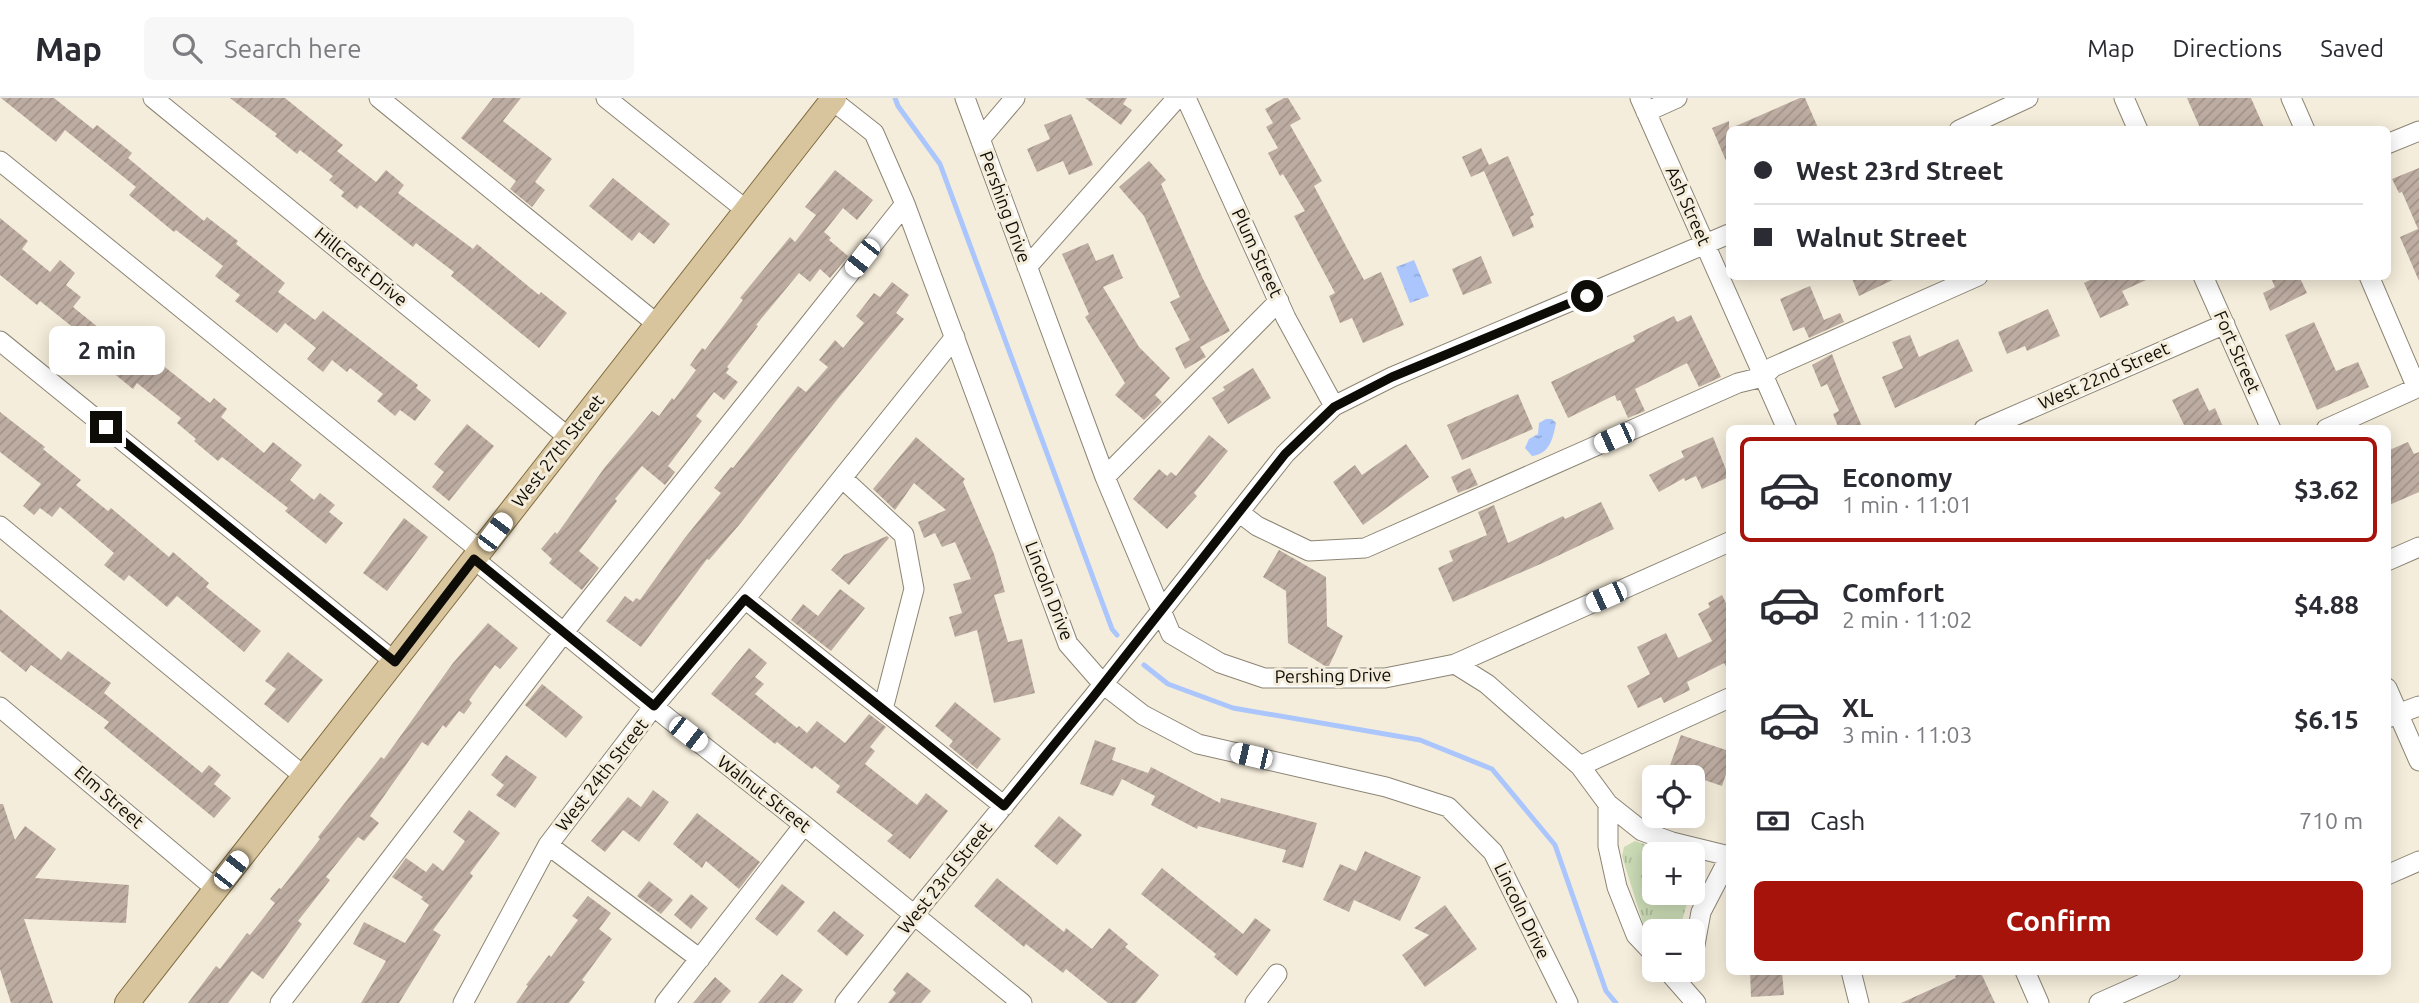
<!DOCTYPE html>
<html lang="en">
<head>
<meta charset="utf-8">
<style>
	body { margin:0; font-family:Ubuntu,sans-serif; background:#f7f7f7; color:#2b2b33; height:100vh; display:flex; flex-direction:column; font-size:26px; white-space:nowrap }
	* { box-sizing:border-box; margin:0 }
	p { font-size:23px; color:#7c7c81 }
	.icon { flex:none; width:38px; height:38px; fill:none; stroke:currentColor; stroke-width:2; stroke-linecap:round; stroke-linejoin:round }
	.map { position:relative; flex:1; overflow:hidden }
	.sheet { position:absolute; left:1726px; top:327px; width:665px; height:550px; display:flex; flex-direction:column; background:#fff; border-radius:10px; box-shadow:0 4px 18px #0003 }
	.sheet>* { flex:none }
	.guide { position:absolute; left:1726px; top:28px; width:665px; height:154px; border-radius:10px; box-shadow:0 4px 18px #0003; display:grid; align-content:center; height:154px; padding:0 28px; background:#fff }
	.tools { position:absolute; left:1642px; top:667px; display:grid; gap:14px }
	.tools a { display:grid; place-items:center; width:63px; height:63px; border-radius:10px; background:#fff; box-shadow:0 4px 18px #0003; font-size:35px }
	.end { position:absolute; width:32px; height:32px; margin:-16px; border:9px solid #0e0c06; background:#fff; box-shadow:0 0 0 4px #fff }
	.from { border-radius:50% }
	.bubble { position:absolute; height:49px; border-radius:10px; background:#fff; box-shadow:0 4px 18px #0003; font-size:23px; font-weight:700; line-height:49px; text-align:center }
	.car { position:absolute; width:21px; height:42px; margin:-21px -10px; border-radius:9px; box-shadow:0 0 5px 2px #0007; background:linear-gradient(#fff 24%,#345 0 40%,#fff 0 76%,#345 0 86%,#fff 0) }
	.guide b { display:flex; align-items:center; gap:24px; height:66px; font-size:26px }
	.guide b+b { border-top:2px solid #e1e1e2 }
	.guide i { width:18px; height:18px; background:#2b2b33 }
	ul { padding:12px 0 0; list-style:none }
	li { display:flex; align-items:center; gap:21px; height:105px; margin:0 14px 10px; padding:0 14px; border:4px solid transparent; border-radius:10px }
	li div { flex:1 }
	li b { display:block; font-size:26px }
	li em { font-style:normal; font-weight:700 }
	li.selected { border-color:#a6130a }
	li>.icon { width:63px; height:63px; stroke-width:1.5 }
	.pay { display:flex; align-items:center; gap:18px; height:77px; padding:0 28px; font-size:26px }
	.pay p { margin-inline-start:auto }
	.cta { display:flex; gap:14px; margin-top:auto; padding:14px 28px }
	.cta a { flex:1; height:80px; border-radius:10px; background:#a6130a; color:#fff; font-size:28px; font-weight:700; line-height:80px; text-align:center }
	header { display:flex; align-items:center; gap:42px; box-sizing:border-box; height:98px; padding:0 35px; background:#fff; border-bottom:2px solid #e1e1e2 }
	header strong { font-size:33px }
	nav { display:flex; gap:38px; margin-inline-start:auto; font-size:24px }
	.search { width:490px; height:63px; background:#f7f7f7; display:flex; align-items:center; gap:18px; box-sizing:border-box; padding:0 24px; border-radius:10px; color:#7c7c81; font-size:26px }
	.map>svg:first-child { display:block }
</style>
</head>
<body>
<header>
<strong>Map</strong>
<div class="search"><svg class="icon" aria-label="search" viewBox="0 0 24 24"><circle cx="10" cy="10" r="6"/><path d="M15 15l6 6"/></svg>Search here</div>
<nav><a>Map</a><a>Directions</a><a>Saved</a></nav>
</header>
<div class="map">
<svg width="2419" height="905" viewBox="0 0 2419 905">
	<defs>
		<pattern id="grass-tufts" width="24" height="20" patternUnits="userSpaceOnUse" patternTransform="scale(1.75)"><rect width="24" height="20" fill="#cadbb5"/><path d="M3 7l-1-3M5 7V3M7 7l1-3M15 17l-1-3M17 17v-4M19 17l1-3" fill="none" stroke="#acbb9a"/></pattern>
		<pattern id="water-ripples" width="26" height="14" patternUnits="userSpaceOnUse" patternTransform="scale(1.75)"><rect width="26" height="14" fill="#abc6fd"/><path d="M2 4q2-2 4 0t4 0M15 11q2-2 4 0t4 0" fill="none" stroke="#92a9d7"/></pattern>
		<pattern id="building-hatch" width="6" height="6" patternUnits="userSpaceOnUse" patternTransform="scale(1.75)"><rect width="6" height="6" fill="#bdaca1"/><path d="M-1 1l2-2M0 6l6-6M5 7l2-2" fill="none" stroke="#a19389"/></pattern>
	</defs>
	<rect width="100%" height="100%" fill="#f5eddb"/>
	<path fill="url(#grass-tufts)" d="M1635,743L1672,756H1654V794L1690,795L1679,833H1654V840L1645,832L1622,758L1624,749Z"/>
	<path fill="url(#water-ripples)" d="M1414,162L1429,198L1410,205L1396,169Z
		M1546,321H1552L1556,325C1553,340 1550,356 1532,358L1525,350L1529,341L1538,336L1539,325Z"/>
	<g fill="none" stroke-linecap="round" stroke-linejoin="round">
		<path stroke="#abc6fd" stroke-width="5" d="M895,0L898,8L940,66L1112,531L1117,537
			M1144,567L1168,586L1233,610L1420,642L1492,671L1555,747L1606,893L1616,905"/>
	</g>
	<path fill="url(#building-hatch)" d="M1,0H54L93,31L97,27L132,55L128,60L204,123L207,119L238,143L236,146L285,185L278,194L315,222L323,213L418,287L416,290L431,302L415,323L400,312L395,318L377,303L383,296L350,270L347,274L332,262L323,274L307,261L316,250L285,225L277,235L235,203L240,197L215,178L223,168L176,132L174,134L129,97L136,89L65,32L56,44Z
		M230,0H285L343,47L337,53L376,84L386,72L404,87L398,95L473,151L477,146L539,197L541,194L567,215L539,250L451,178L454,174L416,145L413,149L360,107L357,111L341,98L344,94L329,82L333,78L300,52L297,56L275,38L277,36Z
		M493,0H521L503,23L552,61L535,84L545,92L532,109L510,91L516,83L461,40Z
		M1085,0H1127L1123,6L1132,12L1121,27Z
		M1284,0H1288L1301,21L1290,27L1322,83L1314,88L1364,182L1381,174L1404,227L1363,245L1352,220L1340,225L1329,198L1335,195L1294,118L1305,113L1283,76L1280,78L1268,55L1278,50L1266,29L1273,25L1265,11Z
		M1800,0H1805L1819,32H1729V70L1712,30L1729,23V31Z
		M2187,0H2251L2265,32H2201Z
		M1071,16L1093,67L1069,77L1063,63L1037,74L1027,51L1050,41L1044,27Z
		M1481,50L1489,67L1508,58L1534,117L1530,119L1534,129L1513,139L1484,73L1471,79L1462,59Z
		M1149,63L1166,82L1161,86L1203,181L1230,233L1200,249L1206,259L1185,271L1175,250L1190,242L1170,204L1180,199L1144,118L1119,89Z
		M2419,70V183L2400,139L2418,131L2402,94L2399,95L2392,81Z
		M835,72L873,102L857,122L843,110L824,134L831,140L829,142L848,158L830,180L820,171L810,184L799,175L756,227L758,228L727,269L729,271L726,275L738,284L724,302L714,294L696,318L702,323L668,368L675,374L665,387L642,368L615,401L617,403L579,453L599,470L582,492L549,465L552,461L541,451L555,434L557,436L605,369L652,313L659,318L672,300L674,302L696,272L690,267L702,250L705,252L743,202L740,200L790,139L795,144L816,117L805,109Z
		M613,80L670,126L654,146L639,134L632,143L589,108Z
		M0,120L28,143L22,151L50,174L60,162L75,175L66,187L81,199L73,209L135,259L141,250L210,305L214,300L227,311L221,319L264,355L273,344L302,367L290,382L314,402L320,395L335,407L329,414L343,425L326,446L285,413L288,410L222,359L218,363L194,343L196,341L177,325L181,320L137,285L133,291L69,239L75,231L40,203L37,207L0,177Z
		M1088,145L1096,163L1113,156L1123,180L1103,189L1139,249L1170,280L1155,297L1162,304L1144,322L1115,297L1125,285L1085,219L1089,216L1062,156Z
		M1481,158L1492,185L1463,197L1452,171Z
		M1851,178H1901L1859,198Z
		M2098,178H2155L2122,193L2129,207L2100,220L2084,185Z
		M2270,178H2299L2307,195L2270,213L2263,195L2275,189Z
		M892,184L909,197L896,215L904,221L836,303L739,427L709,462L707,461L641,549L606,523L625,498L633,504L636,500L640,502L684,441L721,395L714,390L731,369L733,370L798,288L806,294L828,269L819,262L835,242L843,250L864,225L856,218L874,195L880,199Z
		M1810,188L1824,222L1840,215L1844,224L1809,240L1804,229L1793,233L1780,201Z
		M2048,211L2060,238L2027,253L2025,248L2007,256L1998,234Z
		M1691,217L1721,279L1699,289L1687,265L1635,291L1645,313L1628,320L1620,302L1617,303L1615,297L1568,320L1551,284L1635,243L1633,238L1674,218L1677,224Z
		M2314,224L2336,273L2358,264L2369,289L2317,312L2285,237Z
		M1910,237L1919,259L1958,241L1973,273L1895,310L1882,279L1903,270L1892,244Z
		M1832,256L1841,280L1863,331H1839L1833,316L1839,313L1827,286L1821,289L1812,267Z
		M1253,270L1271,300L1228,326L1212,300L1225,292L1223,289Z
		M2198,290L2209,313L2215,310L2224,331H2186L2172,302Z
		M1518,296L1533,331L1462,362L1447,327Z
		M0,314L45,349L43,351L81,382L76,387L108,413L111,410L169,459L173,454L209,485L206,489L261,533L244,554L177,498L167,509L129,477L124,483L104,467L114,455L60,409L52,419L40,410L34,417L23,408L41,386L0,354Z
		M467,326L494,348L449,403L432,389L444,374L434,366Z
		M1209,337L1228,353L1194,395L1197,398L1167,431L1133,401L1159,371L1167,378L1171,374L1176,378Z
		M916,339L965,381L963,384L994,456L1005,494L994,497L1008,544L1022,541L1035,595L994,605L977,532L955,539L949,519L962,515L953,486L971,481L955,444L942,449L935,435L924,440L918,424L946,412L914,385L895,412L873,391Z
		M1713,339L1729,379L1702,391L1696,378L1685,383L1684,380L1659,394L1649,377L1684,359L1681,353Z
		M2408,344L2414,356L2419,354V394L2387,408V353Z
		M1406,346L1429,379L1363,427L1333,384L1355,367L1362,377Z
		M1470,370L1478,387L1458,395L1451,379Z
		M1601,404L1614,431L1545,464L1453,504L1438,470L1453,463L1449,453L1487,437L1478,414L1494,407L1508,445L1563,418L1565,421Z
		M404,420L428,439L387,493L363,475Z
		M887,438L889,440L849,487L831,472L844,457Z
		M1279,452L1326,479L1327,528L1343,538L1329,568H1325L1288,545L1286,493L1263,479Z
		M840,491L865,510L831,553L791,522L803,506L818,518Z
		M1722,497L1729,511V574L1724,565L1687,584L1690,592L1664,605L1661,599L1638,610L1627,588L1650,576L1637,549L1666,535L1678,560L1712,543L1698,516L1710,509L1708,505Z
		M0,511L61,562L68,553L111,585L104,595L202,675L209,667L221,677L214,686L231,700L214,720L104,630L109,624L31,567L26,574L0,553Z
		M488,525L518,550L500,571L495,567L469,602L472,605L464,616L459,613L446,630L443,627L428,648L422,644L370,718L379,725L364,743L358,739L326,779L330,782L298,823L302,826L263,881L252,873L228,905H188L216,868L220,871L247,835L250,837L275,805L270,801L279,790L281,791L320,741L318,739L381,659L384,661L453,565Z
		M749,550L767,565L755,579L764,586L755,596L797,630L799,628L807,635L817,623L845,645L869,616L886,629L870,649L875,653L865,666L917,707L926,695L948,713L910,761L887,743L893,737L836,694L840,688L815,668L812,671L777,644L775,646L711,596Z
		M288,554L323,582L288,625L264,606L276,591L265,583Z
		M542,586L583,619L566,640L525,607Z
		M955,604L1001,641L977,671L949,648L953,643L935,628Z
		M1681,637L1729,653V667L1722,688L1669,670Z
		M1095,642L1116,650L1112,662L1148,675L1151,669L1220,705L1221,700L1317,725L1303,770L1282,764L1286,752L1198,728L1197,731L1151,707L1155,698L1122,681L1113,698L1080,686Z
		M506,657L537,679L515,710L496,697L504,687L491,677Z
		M653,692L669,704L639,744L623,732L605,754L591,743L628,699L641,709Z
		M0,706H3L15,742L25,728L56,751L35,780L129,787L126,825L24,821L53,905H11L0,871Z
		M469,712L500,735L470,775L473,778L433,832L441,837L399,905H361L386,863L353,846L364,824L405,845L429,807L421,801L423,799L392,779L406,760L426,774L433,765L443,773L465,743L453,734Z
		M697,715L760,764L739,791L706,763L702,770L673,746Z
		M1059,718L1082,737L1057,767L1034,748Z
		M1365,753L1421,779L1400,823L1354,802L1349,814L1323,802L1340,766L1356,773Z
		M1162,770L1243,836L1255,820L1271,832L1237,878L1214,859L1216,856L1141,796Z
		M997,780L1064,834L1066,830L1092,851L1109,830L1128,846L1125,849L1159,877L1136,905H1108L1066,871L1063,875L1026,846L1024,849L974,808Z
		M649,783L673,802L661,816L637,798Z
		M782,786L805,804L777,838L755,821Z
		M691,796L708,810L691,831L674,817Z
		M588,798L611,815L599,831L612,841L582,882L585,884L569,905H516L528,888L526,887L549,857L551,859L578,822L572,818Z
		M1445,807L1477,851L1425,889L1402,857L1429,837L1414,830Z
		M834,813L864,837L847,858L817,833Z
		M1750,873H1782L1784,897L1751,899Z
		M1965,873H1980L1995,905H1901L1956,880L1955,878Z
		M907,874L931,893L921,905H888L896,895L893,892Z
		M782,876L803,892L793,905H758Z
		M715,879L731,893L721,905H693Z"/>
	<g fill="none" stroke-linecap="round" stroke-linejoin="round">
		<g stroke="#8c8575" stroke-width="21">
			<path id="minor" d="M153,0L568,339
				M379,0L657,226
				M606,0L746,112
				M965,0L1105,379L1171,536L1220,565L1264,580H1385L1455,566L1729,444
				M1186,0L1286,220L1334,308
				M1640,0L1787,331
				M2124,0L2138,32
				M2291,0L2305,32
				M832,2L874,35L905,106L1068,546L1103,586L1143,617L1198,646L1386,689L1448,709L1493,754L1568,905
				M1646,14L1677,0
				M1959,32L2028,0
				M980,41L1015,0
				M2387,46L2419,33
				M0,63L481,453
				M1027,169L1177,0
				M2203,178L2271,331
				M2369,178L2417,290
				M0,243L395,564
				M1984,331L2225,226
				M2326,331L2419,289
				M1105,379L1279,203
				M842,380L904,437L914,491L883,611
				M1240,415L1257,428L1309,453L1365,450L1738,285L1763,279L1773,269L1978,178
				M0,428L305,679
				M474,461L669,621L804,727L1022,905
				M2387,463L2419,449
				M745,501L1004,708
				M1455,566L1487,586L1580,668L1608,706V748L1617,789L1636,837L1654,856
				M2387,590L2419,663
				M0,609L216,791
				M2387,620L2419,608
				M1580,668L1729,600
				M1608,706L1642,733L1672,744L1729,758
				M548,747L700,861
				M2387,777L2419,763
				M1692,863L1701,814L1729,760
				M1667,872L1696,905
				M1851,873L1859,905
				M2025,873L2039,905
				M280,905L575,520L905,106
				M463,905L548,747L654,608L745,501L955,239
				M665,905L804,727
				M845,905L926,802L1093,599L1285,356L1334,308L1392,279L1729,136
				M1255,905L1277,876
				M2099,905L2171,873"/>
		</g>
		<g stroke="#806c3f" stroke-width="26">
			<path id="major" d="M127,905L834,0"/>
		</g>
		<use href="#minor" stroke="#fff" stroke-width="19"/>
		<use href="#major" stroke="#d8c59e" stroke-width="24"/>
	</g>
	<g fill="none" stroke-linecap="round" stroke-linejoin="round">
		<path stroke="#0e0c06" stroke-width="9" d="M106,329L395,564L474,461L654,608L745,501L1004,708L1093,599L1285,356L1334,309L1392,279L1587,198"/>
	</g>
	<g text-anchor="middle" stroke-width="6" stroke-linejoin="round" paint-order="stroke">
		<g font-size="18" fill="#0e0c06" stroke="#f5eddb">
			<text transform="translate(1688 108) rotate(66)" y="6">Ash Street</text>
			<text transform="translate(1005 109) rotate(70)" y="6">Pershing Drive</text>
			<text transform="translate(1257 155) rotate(65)" y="6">Plum Street</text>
			<text transform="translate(361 169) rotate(39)" y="6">Hillcrest Drive</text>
			<text transform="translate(2237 254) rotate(66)" y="6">Fort Street</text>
			<text transform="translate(2104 278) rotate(-24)" y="6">West 22nd Street</text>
			<text transform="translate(558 353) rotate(-52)" y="6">West 27th Street</text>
			<text transform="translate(1049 493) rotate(69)" y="6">Lincoln Drive</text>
			<text transform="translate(1333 578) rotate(-1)" y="6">Pershing Drive</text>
			<text transform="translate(602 677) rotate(-52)" y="6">West 24th Street</text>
			<text transform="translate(764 696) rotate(38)" y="6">Walnut Street</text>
			<text transform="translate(109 699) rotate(41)" y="6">Elm Street</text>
			<text transform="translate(945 780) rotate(-51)" y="6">West 23rd Street</text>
			<text transform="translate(1522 813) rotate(64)" y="6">Lincoln Drive</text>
		</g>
	</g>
</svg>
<div class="tools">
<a><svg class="icon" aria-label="locate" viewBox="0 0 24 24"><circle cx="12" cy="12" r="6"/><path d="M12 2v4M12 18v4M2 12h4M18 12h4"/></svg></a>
<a>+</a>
<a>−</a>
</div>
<i class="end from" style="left:1587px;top:198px"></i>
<i class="end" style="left:106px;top:329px"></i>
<div class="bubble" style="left:49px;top:228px;width:116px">2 min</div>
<i class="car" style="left:862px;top:160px;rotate:218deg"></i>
<i class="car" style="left:1614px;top:340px;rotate:246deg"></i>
<i class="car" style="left:495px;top:434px;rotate:37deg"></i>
<i class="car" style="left:1606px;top:499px;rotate:246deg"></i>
<i class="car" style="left:688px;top:636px;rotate:128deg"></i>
<i class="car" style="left:1251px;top:658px;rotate:283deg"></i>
<i class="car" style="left:231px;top:772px;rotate:38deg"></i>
<div class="guide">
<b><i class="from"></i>West 23rd Street</b>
<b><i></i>Walnut Street</b>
</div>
<section class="sheet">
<ul>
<li class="selected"><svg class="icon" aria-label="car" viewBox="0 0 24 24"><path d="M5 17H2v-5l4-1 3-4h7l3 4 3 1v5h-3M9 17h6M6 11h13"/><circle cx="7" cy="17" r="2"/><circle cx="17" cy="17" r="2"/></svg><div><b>Economy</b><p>1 min · 11:01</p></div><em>$3.62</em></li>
<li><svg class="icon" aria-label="car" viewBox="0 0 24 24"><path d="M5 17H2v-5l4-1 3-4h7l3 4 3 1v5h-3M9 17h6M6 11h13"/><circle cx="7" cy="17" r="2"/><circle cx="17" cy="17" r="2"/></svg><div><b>Comfort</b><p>2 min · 11:02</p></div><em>$4.88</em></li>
<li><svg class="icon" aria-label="car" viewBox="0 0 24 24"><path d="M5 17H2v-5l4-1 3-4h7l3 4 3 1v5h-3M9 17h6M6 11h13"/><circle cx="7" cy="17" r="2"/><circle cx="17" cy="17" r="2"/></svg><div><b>XL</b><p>3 min · 11:03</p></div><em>$6.15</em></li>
</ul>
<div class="pay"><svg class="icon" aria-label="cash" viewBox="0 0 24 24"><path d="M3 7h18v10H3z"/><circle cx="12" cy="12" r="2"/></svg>Cash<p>710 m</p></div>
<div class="cta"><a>Confirm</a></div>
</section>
</div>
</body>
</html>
